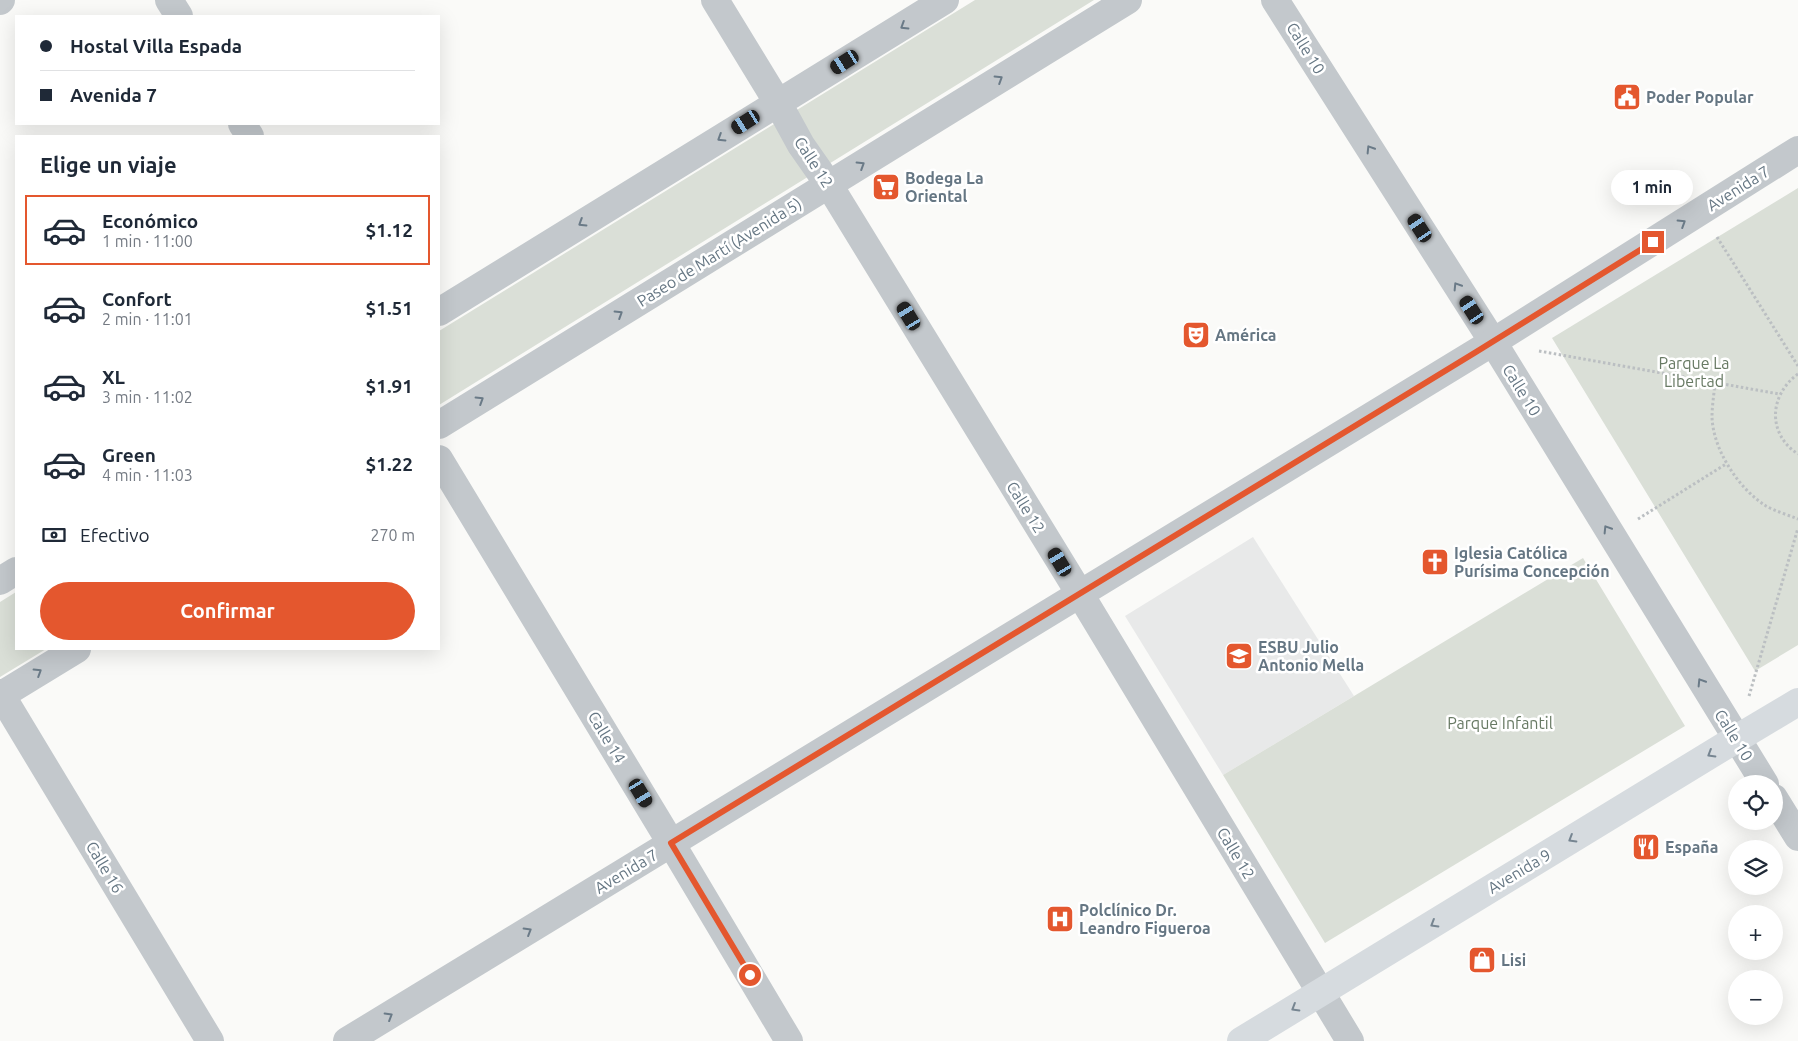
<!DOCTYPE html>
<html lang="es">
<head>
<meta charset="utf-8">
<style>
	body { margin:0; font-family:Ubuntu,sans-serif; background:#f6f6f7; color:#1f2937; height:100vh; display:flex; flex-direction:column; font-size:19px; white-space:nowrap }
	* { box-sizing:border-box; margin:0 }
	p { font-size:16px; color:#747a83 }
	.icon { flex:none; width:28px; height:28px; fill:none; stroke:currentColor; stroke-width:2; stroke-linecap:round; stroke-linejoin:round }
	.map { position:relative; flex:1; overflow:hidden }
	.sheet { position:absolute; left:15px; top:135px; width:425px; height:515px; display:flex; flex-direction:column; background:#fff; border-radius:0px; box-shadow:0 5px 20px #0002 }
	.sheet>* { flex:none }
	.guide { position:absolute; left:15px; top:15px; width:425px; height:110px; border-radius:0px; box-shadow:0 5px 20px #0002; display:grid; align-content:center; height:110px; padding:0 25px; background:#fff }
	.buttons { position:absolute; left:1728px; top:775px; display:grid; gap:10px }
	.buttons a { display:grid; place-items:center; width:55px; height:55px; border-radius:50%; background:#fff; box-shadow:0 5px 20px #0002; font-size:25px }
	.end { position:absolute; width:22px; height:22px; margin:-11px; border:6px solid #e4572e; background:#fff; box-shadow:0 0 0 2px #fff }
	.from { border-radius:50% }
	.bubble { position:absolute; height:35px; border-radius:18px; background:#fff; box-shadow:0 5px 20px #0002; font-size:16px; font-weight:700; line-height:35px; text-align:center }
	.car { position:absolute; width:15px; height:30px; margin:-15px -8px; border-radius:6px; box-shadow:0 0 4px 1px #0007; background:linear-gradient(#222 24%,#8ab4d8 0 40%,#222 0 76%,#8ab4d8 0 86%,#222 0) }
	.guide b { display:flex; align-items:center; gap:18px; height:48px; font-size:19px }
	.guide b+b { border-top:1px solid #e0e1e3 }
	.guide i { width:12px; height:12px; background:#1f2937 }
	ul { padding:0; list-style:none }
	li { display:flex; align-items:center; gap:15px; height:70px; margin:0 10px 8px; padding:0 15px; border:2px solid transparent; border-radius:0px }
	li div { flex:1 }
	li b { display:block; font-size:19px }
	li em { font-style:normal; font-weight:700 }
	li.on { border-color:#e4572e }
	li>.icon { width:45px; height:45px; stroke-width:1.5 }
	h2 { padding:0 25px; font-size:22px; line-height:60px }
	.pay { display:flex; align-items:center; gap:12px; height:55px; padding:0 25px; font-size:19px }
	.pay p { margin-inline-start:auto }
	.button { display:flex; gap:10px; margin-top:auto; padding:10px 25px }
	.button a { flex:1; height:58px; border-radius:30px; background:#e4572e; color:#fff; font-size:20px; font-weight:700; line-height:58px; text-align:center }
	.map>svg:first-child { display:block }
</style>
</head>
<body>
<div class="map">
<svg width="1798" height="1041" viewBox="0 0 1798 1041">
	<rect width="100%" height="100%" fill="#fafaf8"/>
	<path fill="#e8e9e9" d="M1253,537L1354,696L1223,775L1125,616Z"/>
	<path fill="#dadfd7" d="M975,0H1094L439,405V331Z
		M1798,188V645L1755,671L1552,338Z
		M1583,558L1685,726L1325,943L1223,775Z
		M16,592V649H46L0,677V602Z"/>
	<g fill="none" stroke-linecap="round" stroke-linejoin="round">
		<path stroke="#bbbfc2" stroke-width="3" stroke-dasharray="2.5 2.5" stroke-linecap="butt" d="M1717,237L1798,366
			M1539,351L1779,394
			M1798,374C1769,395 1767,434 1798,454
			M1715,383C1714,394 1712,406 1712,417C1713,450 1739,489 1766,506C1775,511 1788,515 1798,519
			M1638,519L1726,464
			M1749,696L1798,528"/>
		<path stroke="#c3c8cc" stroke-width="28" d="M169,0L179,16
			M715,0L778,103L801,145L829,185L1080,594L1350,1041
			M0,1L1,0
			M242,124L250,136
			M439,312L945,0
			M439,425L1128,0
			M439,459L671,843L789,1041
			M0,581L16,571
			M0,693L210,1041
			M0,696L77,649
			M347,1041L1493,342L1275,0"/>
		<path stroke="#c3c8cc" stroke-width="28" d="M1765,784L1493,342L1798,150
			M1774,798L1798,837"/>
		<path stroke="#d6dbdf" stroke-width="28" d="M1241,1041L1736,739L1798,702"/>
	</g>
	<defs><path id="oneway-chevron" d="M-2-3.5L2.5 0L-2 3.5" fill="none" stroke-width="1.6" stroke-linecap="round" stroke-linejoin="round" transform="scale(1.25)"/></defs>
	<g stroke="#6a7a87">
		<use href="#oneway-chevron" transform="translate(904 26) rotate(148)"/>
		<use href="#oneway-chevron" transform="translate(999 79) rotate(-32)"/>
		<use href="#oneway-chevron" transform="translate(721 138) rotate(148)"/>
		<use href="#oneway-chevron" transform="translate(1370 149) rotate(-122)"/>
		<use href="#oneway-chevron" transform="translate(861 165) rotate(-32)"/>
		<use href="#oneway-chevron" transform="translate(582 223) rotate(148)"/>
		<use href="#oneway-chevron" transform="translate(1682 223) rotate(-32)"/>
		<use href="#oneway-chevron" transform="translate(1457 286) rotate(-122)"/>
		<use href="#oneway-chevron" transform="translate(619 314) rotate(-32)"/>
		<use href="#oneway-chevron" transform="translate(480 400) rotate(-32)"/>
		<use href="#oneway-chevron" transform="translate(1607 529) rotate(-122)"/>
		<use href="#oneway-chevron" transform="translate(38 672) rotate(-32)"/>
		<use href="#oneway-chevron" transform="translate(1701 682) rotate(-122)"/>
		<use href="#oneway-chevron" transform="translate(528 931) rotate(-31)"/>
		<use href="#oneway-chevron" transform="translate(389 1016) rotate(-31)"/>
	</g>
	<g stroke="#768591">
		<use href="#oneway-chevron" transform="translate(1711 754) rotate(149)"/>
		<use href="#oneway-chevron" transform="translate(1572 839) rotate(149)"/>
		<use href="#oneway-chevron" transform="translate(1434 924) rotate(149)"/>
		<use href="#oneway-chevron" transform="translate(1295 1008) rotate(149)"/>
	</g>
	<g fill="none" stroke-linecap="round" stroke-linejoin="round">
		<path stroke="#e4572e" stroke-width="6" d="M750,975L671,843L1476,352L1653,242"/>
	</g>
	<defs>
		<g id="civic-square" transform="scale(1.4375)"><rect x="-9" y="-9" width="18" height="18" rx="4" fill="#e4572e" stroke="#fff"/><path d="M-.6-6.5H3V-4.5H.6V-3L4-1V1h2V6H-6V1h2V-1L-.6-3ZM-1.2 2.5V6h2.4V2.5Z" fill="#fff"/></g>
		<g id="supermarket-square" transform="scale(1.4375)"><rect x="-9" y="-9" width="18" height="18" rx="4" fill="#e4572e" stroke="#fff"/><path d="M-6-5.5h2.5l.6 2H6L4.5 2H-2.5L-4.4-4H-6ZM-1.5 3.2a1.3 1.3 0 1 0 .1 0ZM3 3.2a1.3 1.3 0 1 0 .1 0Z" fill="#fff"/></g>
		<g id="theatre-square" transform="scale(1.4375)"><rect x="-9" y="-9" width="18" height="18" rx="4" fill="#e4572e" stroke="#fff"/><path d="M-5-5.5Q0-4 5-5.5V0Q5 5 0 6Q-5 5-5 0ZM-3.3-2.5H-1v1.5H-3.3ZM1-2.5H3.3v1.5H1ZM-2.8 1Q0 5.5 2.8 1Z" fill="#fff"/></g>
		<g id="church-square" transform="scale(1.4375)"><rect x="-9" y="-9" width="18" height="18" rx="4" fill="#e4572e" stroke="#fff"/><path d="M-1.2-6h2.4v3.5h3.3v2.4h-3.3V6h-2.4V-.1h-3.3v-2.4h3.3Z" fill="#fff"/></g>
		<g id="school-square" transform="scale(1.4375)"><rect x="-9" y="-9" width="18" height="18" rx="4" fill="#e4572e" stroke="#fff"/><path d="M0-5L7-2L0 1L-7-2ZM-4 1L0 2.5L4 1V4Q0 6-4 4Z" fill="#fff"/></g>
		<g id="restaurant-square" transform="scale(1.4375)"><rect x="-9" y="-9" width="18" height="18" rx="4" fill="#e4572e" stroke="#fff"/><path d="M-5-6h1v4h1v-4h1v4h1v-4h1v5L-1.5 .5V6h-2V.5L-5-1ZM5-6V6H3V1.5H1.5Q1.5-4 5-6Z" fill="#fff"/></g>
		<g id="hospital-square" transform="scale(1.4375)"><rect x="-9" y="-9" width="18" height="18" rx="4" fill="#e4572e" stroke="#fff"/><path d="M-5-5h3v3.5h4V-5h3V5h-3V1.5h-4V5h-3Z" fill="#fff"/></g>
		<g id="shop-square" transform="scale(1.4375)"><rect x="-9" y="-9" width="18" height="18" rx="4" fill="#e4572e" stroke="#fff"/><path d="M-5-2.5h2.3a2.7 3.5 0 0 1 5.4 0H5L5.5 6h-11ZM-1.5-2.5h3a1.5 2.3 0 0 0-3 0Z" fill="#fff"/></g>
	</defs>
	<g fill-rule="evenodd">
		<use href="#civic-square" x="1627" y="97"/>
		<use href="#supermarket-square" x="886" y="187"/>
		<use href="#theatre-square" x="1196" y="335"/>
		<use href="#church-square" x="1435" y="562"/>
		<use href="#school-square" x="1239" y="656"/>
		<use href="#restaurant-square" x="1646" y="847"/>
		<use href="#hospital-square" x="1060" y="919"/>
		<use href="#shop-square" x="1482" y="960"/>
	</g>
	<g text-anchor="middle" stroke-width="5" stroke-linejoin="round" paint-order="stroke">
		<g font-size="16" fill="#657683" stroke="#fff">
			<text transform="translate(1306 48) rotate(58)" y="6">Calle 10</text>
			<text transform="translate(814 162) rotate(57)" y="6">Calle 12</text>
			<text transform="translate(1738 188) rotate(-32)" y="6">Avenida 7</text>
			<text transform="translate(719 252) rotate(-32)" y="6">Paseo de Martí (Avenida 5)</text>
			<text transform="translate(1522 390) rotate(58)" y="6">Calle 10</text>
			<text transform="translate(1026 507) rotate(58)" y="6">Calle 12</text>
			<text transform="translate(1734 735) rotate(58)" y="6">Calle 10</text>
			<text transform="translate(607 737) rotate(59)" y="6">Calle 14</text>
			<text transform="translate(1236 853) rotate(59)" y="6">Calle 12</text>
			<text transform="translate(105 867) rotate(59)" y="6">Calle 16</text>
			<text transform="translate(626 871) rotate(-31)" y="6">Avenida 7</text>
			<text transform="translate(1519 871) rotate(-31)" y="6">Avenida 9</text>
		</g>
		<g font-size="16" font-weight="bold" fill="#657683" stroke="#fff" text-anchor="start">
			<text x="1646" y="103">Poder Popular</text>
			<text x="905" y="184">Bodega La<tspan x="905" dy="18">Oriental</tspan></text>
			<text x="1215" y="341">América</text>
			<text x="1454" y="559">Iglesia Católica<tspan x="1454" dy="18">Purísima Concepción</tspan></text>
			<text x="1258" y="653">ESBU Julio<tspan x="1258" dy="18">Antonio Mella</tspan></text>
			<text x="1665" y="853">España</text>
			<text x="1079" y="916">Polclínico Dr.<tspan x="1079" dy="18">Leandro Figueroa</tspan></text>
			<text x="1501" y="966">Lisi</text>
		</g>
		<g font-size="16" fill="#687a64" stroke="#fff">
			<text x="1694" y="369">Parque La<tspan x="1694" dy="18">Libertad</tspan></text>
			<text x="1500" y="729">Parque Infantil</text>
		</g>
	</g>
</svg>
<div class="buttons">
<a><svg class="icon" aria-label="locate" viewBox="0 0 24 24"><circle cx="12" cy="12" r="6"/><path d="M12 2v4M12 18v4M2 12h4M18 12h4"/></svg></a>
<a><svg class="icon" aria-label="layers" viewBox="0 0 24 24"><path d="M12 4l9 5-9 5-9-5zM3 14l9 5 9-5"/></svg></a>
<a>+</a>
<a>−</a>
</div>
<i class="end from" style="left:750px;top:975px"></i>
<i class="end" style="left:1653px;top:242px"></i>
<div class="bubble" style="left:1611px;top:170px;width:82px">1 min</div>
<i class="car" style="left:845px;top:62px;rotate:238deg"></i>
<i class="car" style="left:746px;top:122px;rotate:238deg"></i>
<i class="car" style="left:1420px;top:228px;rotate:327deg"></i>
<i class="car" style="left:1472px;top:310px;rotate:327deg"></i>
<i class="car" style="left:909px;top:316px;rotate:329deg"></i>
<i class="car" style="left:1060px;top:562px;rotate:329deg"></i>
<i class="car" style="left:641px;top:793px;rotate:149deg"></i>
<div class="guide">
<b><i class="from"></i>Hostal Villa Espada</b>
<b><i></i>Avenida 7</b>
</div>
<section class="sheet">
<h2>Elige un viaje</h2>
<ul>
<li class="on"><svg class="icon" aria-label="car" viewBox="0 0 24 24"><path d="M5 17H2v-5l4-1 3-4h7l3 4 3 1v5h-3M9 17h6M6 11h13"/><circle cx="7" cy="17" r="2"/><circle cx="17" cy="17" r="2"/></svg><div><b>Económico</b><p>1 min · 11:00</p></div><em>$1.12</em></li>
<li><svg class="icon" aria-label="car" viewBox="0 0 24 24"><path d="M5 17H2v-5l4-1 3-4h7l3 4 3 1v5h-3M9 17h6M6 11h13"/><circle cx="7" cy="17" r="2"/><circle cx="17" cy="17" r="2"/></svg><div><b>Confort</b><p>2 min · 11:01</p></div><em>$1.51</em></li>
<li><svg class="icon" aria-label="car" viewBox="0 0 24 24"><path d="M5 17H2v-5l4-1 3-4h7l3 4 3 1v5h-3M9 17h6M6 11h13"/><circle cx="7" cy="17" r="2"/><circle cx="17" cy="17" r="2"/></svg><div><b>XL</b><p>3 min · 11:02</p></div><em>$1.91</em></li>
<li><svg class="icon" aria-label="car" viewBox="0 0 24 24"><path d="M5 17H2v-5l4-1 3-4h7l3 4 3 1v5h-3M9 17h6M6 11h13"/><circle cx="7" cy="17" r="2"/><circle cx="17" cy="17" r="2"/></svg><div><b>Green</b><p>4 min · 11:03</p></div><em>$1.22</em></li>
</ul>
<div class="pay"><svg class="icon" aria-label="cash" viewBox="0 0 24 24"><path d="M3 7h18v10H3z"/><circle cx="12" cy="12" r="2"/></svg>Efectivo<p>270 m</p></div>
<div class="button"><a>Confirmar</a></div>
</section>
</div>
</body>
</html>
